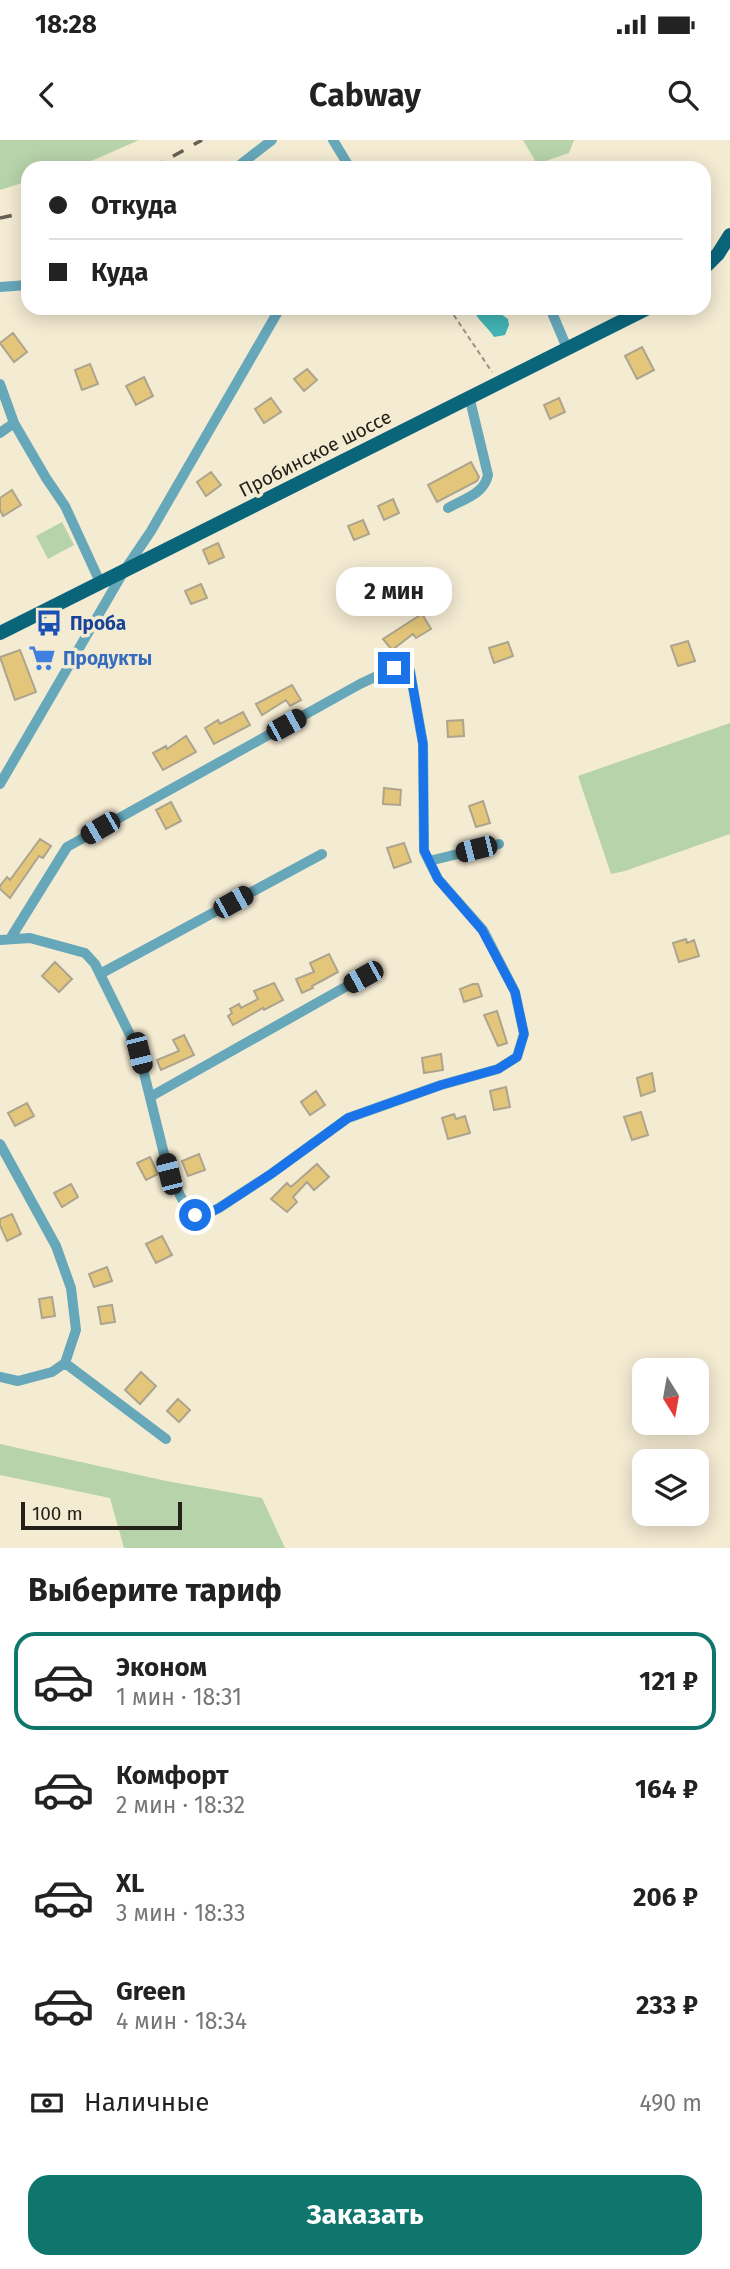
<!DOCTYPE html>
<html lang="ru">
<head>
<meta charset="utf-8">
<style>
	body { margin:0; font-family:"Fira Sans",sans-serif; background:#f2f2f2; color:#222; height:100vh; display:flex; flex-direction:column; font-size:26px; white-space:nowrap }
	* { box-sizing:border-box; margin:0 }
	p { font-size:23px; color:#767676 }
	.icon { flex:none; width:38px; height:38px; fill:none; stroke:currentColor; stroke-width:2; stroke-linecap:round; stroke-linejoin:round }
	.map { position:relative; height:1408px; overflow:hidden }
	.side { display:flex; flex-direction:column; background:#fff; flex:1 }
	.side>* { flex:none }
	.banner { position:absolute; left:21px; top:21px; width:690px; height:154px; border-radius:21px; box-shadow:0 4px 18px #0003; display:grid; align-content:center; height:154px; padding:0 28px; background:#fff }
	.needle { width:46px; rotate:169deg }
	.controls { position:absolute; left:632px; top:1218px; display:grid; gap:14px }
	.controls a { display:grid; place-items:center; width:77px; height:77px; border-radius:14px; background:#fff; box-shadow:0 4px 18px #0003; font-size:35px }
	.scale { position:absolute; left:21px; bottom:18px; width:161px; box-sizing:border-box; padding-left:7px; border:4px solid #242119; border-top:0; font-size:19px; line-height:24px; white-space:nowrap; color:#242119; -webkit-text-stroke:5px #f4ebd3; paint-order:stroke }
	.end { position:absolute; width:32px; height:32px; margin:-16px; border:9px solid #1a73e8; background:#fff; box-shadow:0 0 0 4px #fff }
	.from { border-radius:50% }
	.bubble { position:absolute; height:49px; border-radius:21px; background:#fff; box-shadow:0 4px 18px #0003; font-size:23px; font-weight:700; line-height:49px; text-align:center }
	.car { position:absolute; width:21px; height:42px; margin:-21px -10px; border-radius:9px; box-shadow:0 0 5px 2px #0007; background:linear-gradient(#222 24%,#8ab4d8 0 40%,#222 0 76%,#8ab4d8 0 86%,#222 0) }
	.banner b { display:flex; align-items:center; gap:24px; height:66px; font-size:26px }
	.banner b+b { border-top:2px solid #e0e0e0 }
	.banner i { width:18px; height:18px; background:#222 }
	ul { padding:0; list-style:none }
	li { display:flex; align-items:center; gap:21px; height:98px; margin:0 14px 10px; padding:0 14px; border:4px solid transparent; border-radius:21px }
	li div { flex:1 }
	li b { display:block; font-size:26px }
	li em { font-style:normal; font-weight:700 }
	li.selected { border-color:#0f766e }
	li>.icon { width:63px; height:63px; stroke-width:1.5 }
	h2 { padding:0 28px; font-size:32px; line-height:84px }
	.pay { display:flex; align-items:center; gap:18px; height:77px; padding:0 28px; font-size:26px }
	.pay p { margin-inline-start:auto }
	.action { display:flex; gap:14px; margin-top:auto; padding:14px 28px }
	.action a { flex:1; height:80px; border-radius:21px; background:#0f766e; color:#fff; font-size:28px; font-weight:700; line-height:80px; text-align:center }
	.status { display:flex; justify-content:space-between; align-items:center; height:49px; padding:0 35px; background:#fff; direction:ltr }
	.status svg { height:19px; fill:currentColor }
	header { display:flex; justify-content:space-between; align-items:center; height:91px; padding:0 28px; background:#fff; font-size:32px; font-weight:700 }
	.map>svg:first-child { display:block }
</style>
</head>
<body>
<div class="status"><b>18:28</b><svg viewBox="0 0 49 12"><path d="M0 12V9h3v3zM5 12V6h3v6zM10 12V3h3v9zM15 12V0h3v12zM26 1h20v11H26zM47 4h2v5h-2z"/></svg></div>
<header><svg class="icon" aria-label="back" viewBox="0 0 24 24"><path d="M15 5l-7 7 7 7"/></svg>Cabway<svg class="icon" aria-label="search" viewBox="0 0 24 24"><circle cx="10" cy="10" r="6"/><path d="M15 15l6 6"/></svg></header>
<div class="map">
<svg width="730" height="1408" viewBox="0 0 730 1408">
	<rect width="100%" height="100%" fill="#f4ebd3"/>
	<path fill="#b7d3aa" d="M0,0H139L96,19L69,28H28V41L0,50Z
		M523,0H574L569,13L537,24Z
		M62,382L74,405L48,419L36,396Z
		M730,583V694L625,731L611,734L578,636Z
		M0,1304L166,1341L262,1358L285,1408H124L110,1358L0,1335Z"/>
	<path fill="#41b3b4" d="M480,168L502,170L501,174L508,179L509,185L505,195L494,197C488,187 480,183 474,171Z"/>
	<path fill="#e4c67a" stroke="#ada48e" stroke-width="2" d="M13,193L27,212L14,222L0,203Z
		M642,207L654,230L637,239L625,216Z
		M90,224L98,244L82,250L75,230Z
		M307,229L317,240L304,251L294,239Z
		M144,237L153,256L136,265L126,246Z
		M271,258L281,272L264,283L255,269Z
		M559,258L565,272L550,279L544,265Z
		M471,322L479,337L477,341L437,362L428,345Z
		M211,332L221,345L206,356L197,342Z
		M12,350L21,365L3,376L0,370V358Z
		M393,359L399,373L384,380L378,366Z
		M363,380L369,394L354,400L348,386Z
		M218,403L224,417L209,424L203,410Z
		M201,444L207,458L191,464L185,451Z
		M422,474L431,489L416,498L413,494L392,510L383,499Z
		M688,501L695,521L678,526L671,506Z
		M508,502L513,516L494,523L489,508Z
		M20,510L36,552L15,560L0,517Z
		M292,545L301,560L290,566L286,560L262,575L256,564Z
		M243,572L250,585L214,604L205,588L218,580L220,584Z
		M463,580L464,596L448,597L447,581Z
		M186,596L196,612L163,630L153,613L166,606L167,609Z
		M384,648L401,650L400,665L383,664Z
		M483,661L490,683L476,687L469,666Z
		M171,662L181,681L166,689L156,670Z
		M40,699L51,706L43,718L39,716L10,758L0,749V746L7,737L10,740Z
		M404,703L411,722L394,728L387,708Z
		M686,799L687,803L694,800L699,816L679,822L673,803Z
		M329,814L338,832L312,846L313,848L302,853L296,839L314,832L310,823Z
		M55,822L72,839L59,852L42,836Z
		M274,843L283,860L264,870L263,868L233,885L228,876L232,873L230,869L239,864L241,868L258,859L254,851Z
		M473,844H478L482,856L464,862L460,849Z
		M497,871L507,903L498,906L484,875Z
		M184,895L194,915L161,930L157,920L179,911L173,900Z
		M441,914L443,930L424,933L422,918Z
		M652,933L655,951L641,956L637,938Z
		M506,947L510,967L494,970L490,951Z
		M316,951L325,965L310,975L301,962Z
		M27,963L34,976L15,986L8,973Z
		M641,972L648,995L632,1000L624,977Z
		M454,974L456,979L465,976L470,993L448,999L442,978Z
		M199,1014L205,1030L188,1036L182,1021Z
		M150,1017L158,1034L146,1040L137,1023Z
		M317,1024L329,1037L314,1050L307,1042L293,1057L297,1062L287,1072L271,1059L287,1043L291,1047Z
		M71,1044L78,1057L62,1067L54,1053Z
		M12,1074L21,1094L7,1101L0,1085V1079Z
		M162,1096L172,1115L156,1123L146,1104Z
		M107,1127L112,1141L94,1147L89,1134Z
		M52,1157L55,1176L42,1178L39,1159Z
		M112,1165L115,1182L101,1184L98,1167Z
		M141,1232L156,1246L140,1264L125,1250Z
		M178,1259L190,1270L179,1282L167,1271Z"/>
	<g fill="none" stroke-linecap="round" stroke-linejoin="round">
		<path stroke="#999382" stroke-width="2" stroke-dasharray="5 3.5" stroke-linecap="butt" d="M449,168L492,232"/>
		<path stroke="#66a7ba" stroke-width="10" d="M333,0L350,28
			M236,28L272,0
			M0,147L28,145
			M550,168L567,208
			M0,244L14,283
			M0,293L14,283L46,338L65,366L100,442
			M448,368C464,359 484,354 488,335L469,256
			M0,644L124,431L151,391L280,168
			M429,721L499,704
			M0,800L30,798L85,813L95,824L139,913L169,1034L182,1059L196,1075L207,1074L219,1068L271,1034L348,978L441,945L498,929L517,917L524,894L515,852L483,790L438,739L424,711L423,604L410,531L394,528L360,544L67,707L10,799
			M100,834L322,714
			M150,957L363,837
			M0,1004L56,1106L71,1148L76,1190L65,1223L52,1232L18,1241L0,1237
			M65,1223L166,1299"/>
		<path stroke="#0b657a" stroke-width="14" d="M704,128L718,114L730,95
			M0,493L648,168"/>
		<path stroke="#656053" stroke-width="3.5" stroke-dasharray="12 12" stroke-linecap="butt" d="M152,28L202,0
			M0,78L28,72"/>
	</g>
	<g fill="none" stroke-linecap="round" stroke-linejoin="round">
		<path stroke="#1a73e8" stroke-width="9" d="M195,1075L207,1074L219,1068L271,1034L348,978L441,945L498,929L517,917L524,894L515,852L482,790L438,739L424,710L423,604L410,531L394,528"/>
	</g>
	<defs>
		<g id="bus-bare" transform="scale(2.1)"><path d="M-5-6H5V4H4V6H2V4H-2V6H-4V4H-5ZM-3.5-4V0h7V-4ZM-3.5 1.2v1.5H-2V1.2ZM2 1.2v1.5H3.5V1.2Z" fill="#1a4fb4" stroke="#f4ebd3" stroke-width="2.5" paint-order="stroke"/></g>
		<g id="supermarket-bare" transform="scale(2.1)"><path d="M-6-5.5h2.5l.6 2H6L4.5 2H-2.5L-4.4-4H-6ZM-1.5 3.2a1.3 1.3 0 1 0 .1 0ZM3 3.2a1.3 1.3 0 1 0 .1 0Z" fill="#3f7fe0" stroke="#f4ebd3" stroke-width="2.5" paint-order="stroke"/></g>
	</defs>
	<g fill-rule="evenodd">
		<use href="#bus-bare" x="49" y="483"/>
		<use href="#supermarket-bare" x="42" y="518"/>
	</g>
	<g text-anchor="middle" stroke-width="7" stroke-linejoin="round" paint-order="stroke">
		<g font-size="19" fill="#242119" stroke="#f4ebd3">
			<text transform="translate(315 313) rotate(-27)" y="7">Пробинское шоссе</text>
		</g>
		<g font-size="19" font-weight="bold" fill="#164399" stroke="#f4ebd3" text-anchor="start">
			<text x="70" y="490">Проба</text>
		</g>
		<g font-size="19" font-weight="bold" fill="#366cbe" stroke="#f4ebd3" text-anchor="start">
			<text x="63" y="525">Продукты</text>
		</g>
	</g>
</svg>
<div class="controls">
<a><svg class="needle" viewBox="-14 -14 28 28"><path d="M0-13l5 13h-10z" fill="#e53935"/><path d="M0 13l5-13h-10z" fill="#767676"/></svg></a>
<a><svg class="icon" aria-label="layers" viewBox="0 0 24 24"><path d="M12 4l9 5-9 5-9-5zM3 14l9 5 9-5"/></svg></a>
</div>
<div class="scale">100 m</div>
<i class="end from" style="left:195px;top:1075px"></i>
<i class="end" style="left:394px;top:528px"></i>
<div class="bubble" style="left:336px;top:427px;width:116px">2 мин</div>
<i class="car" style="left:286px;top:585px;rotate:61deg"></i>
<i class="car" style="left:100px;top:688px;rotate:240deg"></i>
<i class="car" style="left:476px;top:709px;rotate:256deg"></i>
<i class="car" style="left:233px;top:762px;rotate:61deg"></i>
<i class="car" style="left:363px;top:837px;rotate:241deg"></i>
<i class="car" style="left:139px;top:913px;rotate:166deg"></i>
<i class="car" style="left:169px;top:1034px;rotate:346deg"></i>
<div class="banner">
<b><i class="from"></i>Откуда</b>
<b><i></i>Куда</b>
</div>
</div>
<section class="side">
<h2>Выберите тариф</h2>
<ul>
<li class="selected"><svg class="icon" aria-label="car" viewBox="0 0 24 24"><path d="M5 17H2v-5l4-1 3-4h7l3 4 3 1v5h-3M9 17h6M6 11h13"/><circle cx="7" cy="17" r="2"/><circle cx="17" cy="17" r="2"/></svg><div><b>Эконом</b><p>1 мин · 18:31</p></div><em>121 ₽</em></li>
<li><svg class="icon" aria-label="car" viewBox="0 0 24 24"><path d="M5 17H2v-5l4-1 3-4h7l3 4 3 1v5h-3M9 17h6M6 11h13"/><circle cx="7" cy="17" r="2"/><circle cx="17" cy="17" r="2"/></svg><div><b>Комфорт</b><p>2 мин · 18:32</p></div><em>164 ₽</em></li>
<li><svg class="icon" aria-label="car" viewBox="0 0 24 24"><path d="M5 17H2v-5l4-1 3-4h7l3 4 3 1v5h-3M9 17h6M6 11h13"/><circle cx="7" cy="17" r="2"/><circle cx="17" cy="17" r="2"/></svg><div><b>XL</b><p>3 мин · 18:33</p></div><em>206 ₽</em></li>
<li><svg class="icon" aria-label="car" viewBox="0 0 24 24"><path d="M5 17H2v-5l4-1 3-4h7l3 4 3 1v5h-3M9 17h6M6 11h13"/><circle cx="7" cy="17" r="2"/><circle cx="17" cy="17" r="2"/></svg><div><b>Green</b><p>4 мин · 18:34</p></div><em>233 ₽</em></li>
</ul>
<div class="pay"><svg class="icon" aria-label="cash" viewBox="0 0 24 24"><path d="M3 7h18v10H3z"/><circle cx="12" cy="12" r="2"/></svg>Наличные<p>490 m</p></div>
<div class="action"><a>Заказать</a></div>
</section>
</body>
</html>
